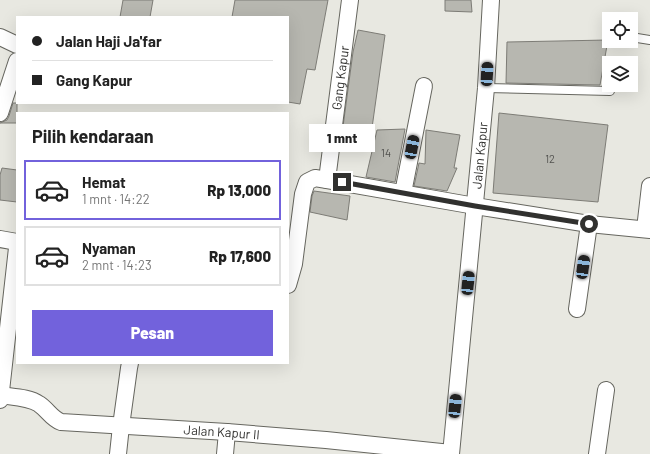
<!DOCTYPE html>
<html lang="id">
<head>
<meta charset="utf-8">
<style>
	body { margin:0; font-family:Barlow,sans-serif; background:#f2f2f2; color:#222; height:100vh; display:flex; flex-direction:column; font-size:15px; white-space:nowrap }
	* { box-sizing:border-box; margin:0 }
	p { font-size:13px; color:#767676 }
	.icon { flex:none; width:22px; height:22px; fill:none; stroke:currentColor; stroke-width:2; stroke-linecap:round; stroke-linejoin:round }
	.map { position:relative; flex:1; overflow:hidden }
	.details { position:absolute; left:16px; top:112px; width:273px; height:252px; display:flex; flex-direction:column; background:#fff; border-radius:0px; box-shadow:0 4px 16px #0002 }
	.details>* { flex:none }
	.guide { position:absolute; left:16px; top:16px; width:273px; height:88px; border-radius:0px; box-shadow:0 4px 16px #0002; display:grid; align-content:center; height:88px; padding:0 16px; background:#fff }
	.tools { position:absolute; left:602px; top:12px; display:grid; gap:8px }
	.tools a { display:grid; place-items:center; width:36px; height:36px; border-radius:0px; background:#fff; box-shadow:0 4px 16px #0002; font-size:20px }
	.end { position:absolute; width:18px; height:18px; margin:-9px; border:5px solid #31312f; background:#fff; box-shadow:0 0 0 2px #fff }
	.from { border-radius:50% }
	.bubble { position:absolute; height:28px; border-radius:0px; background:#fff; box-shadow:0 4px 16px #0002; font-size:13px; font-weight:800; line-height:28px; text-align:center }
	.car { position:absolute; width:12px; height:24px; margin:-12px -6px; border-radius:5px; box-shadow:0 0 3px 1px #0007; background:linear-gradient(#222 24%,#8ab4d8 0 40%,#222 0 76%,#8ab4d8 0 86%,#222 0) }
	.guide b { display:flex; align-items:center; gap:14px; height:38px; font-size:15px }
	.guide b+b { border-top:1px solid #e0e0e0 }
	.guide i { width:10px; height:10px; background:#222 }
	ul { padding:0; list-style:none }
	li { display:flex; align-items:center; gap:12px; height:60px; margin:0 8px 6px; padding:0 8px; border:2px solid #e0e0e0; border-radius:0px }
	li div { flex:1 }
	li b { display:block; font-size:15px }
	li em { font-style:normal; font-weight:800 }
	li.on { border-color:#7262dc }
	li>.icon { width:36px; height:36px; stroke-width:1.5 }
	h2 { padding:0 16px; font-size:18px; line-height:48px }
	.action { display:flex; gap:8px; margin-top:auto; padding:8px 16px }
	.action a { flex:1; height:46px; border-radius:0px; background:#7262dc; color:#fff; font-size:16px; font-weight:800; line-height:46px; text-align:center }
	.map>svg:first-child { display:block }
</style>
</head>
<body>
<div class="map">
<svg width="650" height="454" viewBox="0 0 650 454">
	<rect width="100%" height="100%" fill="#e8e8e1"/>
	<path fill="#b7b7b0" stroke="#7d7c76" d="M123,0H153L150,17H120Z
		M235,0H328L315,70L307,69L300,104L288,102V17H232Z
		M445,0H471L472,12L445,11Z
		M358,30L385,35L371,135L342,134L353,52Z
		M608,40L600,85L506,83L507,42Z
		M13,103H17V123H0L7,120L9,116Z
		M499,113L608,125L598,202L493,193Z
		M405,129L395,182L366,177L377,130Z
		M426,130L460,135L454,168H457L447,191L414,186L419,163L425,164Z
		M2,168L17,170V202L0,200V175Z
		M314,191L350,196L347,220L310,212L312,196Z"/>
	<g fill="none" stroke-linecap="round" stroke-linejoin="round">
		<g stroke="#66665f" stroke-width="10">
			<path id="service" d="M631,37L650,40
				M486,88L610,91"/>
		</g>
		<g stroke="#66665f" stroke-width="18">
			<g id="minor">
				<path d="M0,37L17,45"/>
				<path d="M0,113L17,61"/>
				<path id="s1" d="M327,180L350,0"/>
				<path d="M403,193L424,86"/>
				<path d="M645,229L650,186"/>
				<path d="M0,239L17,242"/>
				<path d="M288,285L294,264L303,194L307,182L315,178L327,180L475,206L589,224L650,230"/>
				<path d="M577,309L589,224"/>
				<path id="s2" d="M0,395C13,397 29,397 39,404C48,410 51,418 61,422L227,432L326,440L451,453"/>
				<path d="M0,400L17,248"/>
				<path d="M118,454L121,426L129,368L130,363"/>
				<path d="M225,454L227,432"/>
				<path id="s3" d="M451,454L486,88L491,0"/>
				<path d="M597,454L606,390"/>
			</g>
		</g>
		<use href="#service" stroke="#fff" stroke-width="8"/>
		<use href="#minor" stroke="#fff" stroke-width="16"/>
	</g>
	<g fill="none" stroke-linecap="round" stroke-linejoin="round">
		<path stroke="#31312f" stroke-width="5" d="M342,182L475,206L589,224"/>
	</g>
	<g text-anchor="middle" stroke-width="4" stroke-linejoin="round" paint-order="stroke">
		<g font-size="11" fill="#52524f">
			<text x="386" y="157">14</text>
			<text x="550" y="163">12</text>
		</g>
		<g font-size="13" fill="#31312f" stroke="#e8e8e1">
			<text dy="5" stroke="none"><textPath href="#s1" startOffset="103">Gang Kapur</textPath></text>
			<text dy="5" stroke="none"><textPath href="#s3" startOffset="300">Jalan Kapur</textPath></text>
			<text dy="5" stroke="none"><textPath href="#s2" startOffset="230">Jalan Kapur II</textPath></text>
		</g>
	</g>
</svg>
<div class="tools">
<a><svg class="icon" aria-label="locate" viewBox="0 0 24 24"><circle cx="12" cy="12" r="6"/><path d="M12 2v4M12 18v4M2 12h4M18 12h4"/></svg></a>
<a><svg class="icon" aria-label="layers" viewBox="0 0 24 24"><path d="M12 4l9 5-9 5-9-5zM3 14l9 5 9-5"/></svg></a>
</div>
<i class="end from" style="left:589px;top:224px"></i>
<i class="end" style="left:342px;top:182px"></i>
<div class="bubble" style="left:309px;top:124px;width:66px">1 mnt</div>
<i class="car" style="left:487px;top:74px;rotate:3deg"></i>
<i class="car" style="left:412px;top:147px;rotate:11deg"></i>
<i class="car" style="left:583px;top:267px;rotate:8deg"></i>
<i class="car" style="left:468px;top:283px;rotate:6deg"></i>
<i class="car" style="left:455px;top:406px;rotate:6deg"></i>
<div class="guide">
<b><i class="from"></i>Jalan Haji Ja'far</b>
<b><i></i>Gang Kapur</b>
</div>
<section class="details">
<h2>Pilih kendaraan</h2>
<ul>
<li class="on"><svg class="icon" aria-label="car" viewBox="0 0 24 24"><path d="M5 17H2v-5l4-1 3-4h7l3 4 3 1v5h-3M9 17h6M6 11h13"/><circle cx="7" cy="17" r="2"/><circle cx="17" cy="17" r="2"/></svg><div><b>Hemat</b><p>1 mnt · 14:22</p></div><em>Rp 13,000</em></li>
<li><svg class="icon" aria-label="car" viewBox="0 0 24 24"><path d="M5 17H2v-5l4-1 3-4h7l3 4 3 1v5h-3M9 17h6M6 11h13"/><circle cx="7" cy="17" r="2"/><circle cx="17" cy="17" r="2"/></svg><div><b>Nyaman</b><p>2 mnt · 14:23</p></div><em>Rp 17,600</em></li>
</ul>
<div class="action"><a>Pesan</a></div>
</section>
</div>
</body>
</html>
